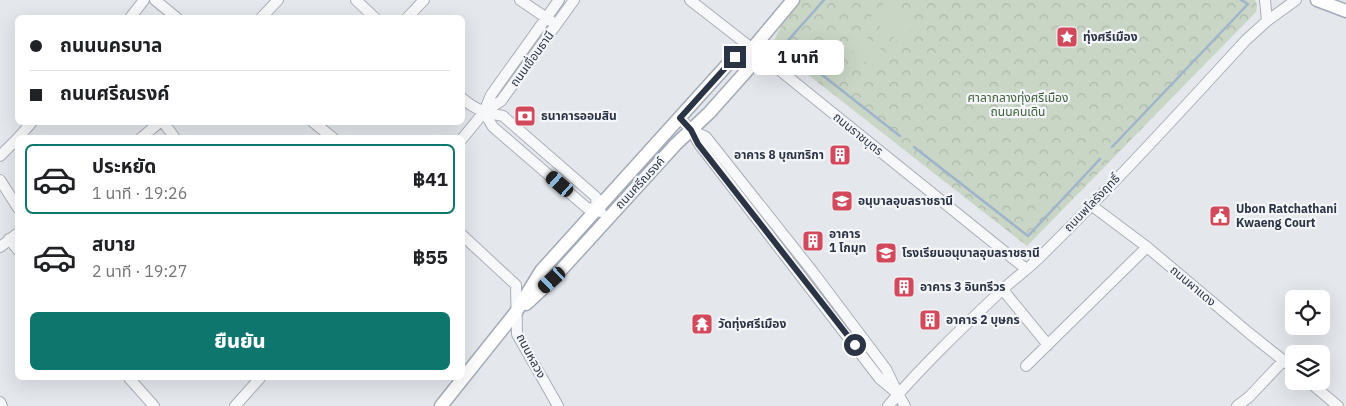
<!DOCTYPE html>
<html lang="th">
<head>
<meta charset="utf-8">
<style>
	body { margin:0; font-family:"IBM Plex Sans","Noto Sans Thai",sans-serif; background:#f2f2f2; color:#202124; height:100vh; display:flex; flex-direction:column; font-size:19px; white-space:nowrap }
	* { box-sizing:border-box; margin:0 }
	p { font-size:16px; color:#757577 }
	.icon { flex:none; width:28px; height:28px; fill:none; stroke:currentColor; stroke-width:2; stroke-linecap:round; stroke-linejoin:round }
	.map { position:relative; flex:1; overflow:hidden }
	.side { position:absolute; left:15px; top:135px; width:450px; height:245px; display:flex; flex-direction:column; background:#fff; border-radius:8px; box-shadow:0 5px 20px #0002 }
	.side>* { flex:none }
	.top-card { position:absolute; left:15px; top:15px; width:450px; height:110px; border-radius:8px; box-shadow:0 5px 20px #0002; display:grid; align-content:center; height:110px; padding:0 15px; background:#fff }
	.controls { position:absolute; left:1285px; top:290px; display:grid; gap:10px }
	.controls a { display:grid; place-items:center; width:45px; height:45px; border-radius:8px; background:#fff; box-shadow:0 5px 20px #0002; font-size:25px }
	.end { position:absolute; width:22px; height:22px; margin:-11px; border:6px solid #2b3445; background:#fff; box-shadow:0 0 0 2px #fff }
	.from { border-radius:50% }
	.bubble { position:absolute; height:35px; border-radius:8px; background:#fff; box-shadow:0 5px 20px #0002; font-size:16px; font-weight:800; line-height:35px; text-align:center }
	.car { position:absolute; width:15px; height:30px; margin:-15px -8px; border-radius:6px; box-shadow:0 0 4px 1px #0007; background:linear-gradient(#222 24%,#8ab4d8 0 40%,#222 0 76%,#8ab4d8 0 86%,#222 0) }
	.top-card b { display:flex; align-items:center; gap:18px; height:48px; font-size:19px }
	.top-card b+b { border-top:1px solid #e0e0e0 }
	.top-card i { width:12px; height:12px; background:#202124 }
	ul { padding:9px 0 0; list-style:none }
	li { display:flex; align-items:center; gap:15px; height:70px; margin:0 10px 8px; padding:0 5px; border:2px solid transparent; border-radius:8px }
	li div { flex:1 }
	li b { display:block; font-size:19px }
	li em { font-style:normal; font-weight:800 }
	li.selected { border-color:#0f766e }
	li>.icon { width:45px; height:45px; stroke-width:1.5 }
	.primary-button { display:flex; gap:10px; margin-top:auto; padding:10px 15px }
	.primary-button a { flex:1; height:58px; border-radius:8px; background:#0f766e; color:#fff; font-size:20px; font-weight:800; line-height:58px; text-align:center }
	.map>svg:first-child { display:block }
</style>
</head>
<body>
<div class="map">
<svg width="1346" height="406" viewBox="0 0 1346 406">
	<defs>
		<pattern id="park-crowns" width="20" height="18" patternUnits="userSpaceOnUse" patternTransform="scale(1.25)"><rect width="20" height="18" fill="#c9d6c5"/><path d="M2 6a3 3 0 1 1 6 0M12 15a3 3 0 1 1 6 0" fill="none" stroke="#adb8ab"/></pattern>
	</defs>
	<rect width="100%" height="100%" fill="#e4e7ec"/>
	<path fill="url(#park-crowns)" d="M793,0H1255L1257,5L1256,12L1027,246L774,48L773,43Z"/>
	<path fill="#c9d6c5" d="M884,3L912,27L899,42L870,18Z
		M860,31L888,55L875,70L847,47Z"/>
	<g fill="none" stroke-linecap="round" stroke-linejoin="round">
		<path stroke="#9fb4cc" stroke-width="2.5" d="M824,0L784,45L900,136
			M914,147L1028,236L1100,159
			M1112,147L1248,4L1241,0"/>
		<g stroke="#a9aeb7" stroke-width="12">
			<path id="minor" d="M155,0L177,18
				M356,0L375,18
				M520,0L551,21
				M690,0L772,64L1026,269
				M1265,0L1267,21
				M130,18L144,0
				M261,18L278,0
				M407,18L424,0
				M462,98C475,110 487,113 503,116L596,197L597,209
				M484,112L493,127L587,208L597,209L601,212
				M484,112L501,101L574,0
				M680,118L691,130L699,144L880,379L898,394
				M163,122L175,138
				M313,122L333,138
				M691,130L706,137L813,272L886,369L898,394L905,406
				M18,138L32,122
				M141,138L160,122
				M462,139L484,112L491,95L559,0
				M0,156L18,138
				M0,180L18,208
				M1091,205L1147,247L1249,333L1294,369
				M462,235L516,285L517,334L558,406
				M9,239L18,250
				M0,247L18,233
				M1003,290L1048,345
				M1026,366L1147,247
				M129,378L154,406
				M1308,381L1338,406
				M0,402L2,406
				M235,406L260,378
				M888,406C923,365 963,327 1002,290C1016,277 1032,266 1045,252C1114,184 1180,112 1246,40L1267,21L1296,0
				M1237,406L1249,397L1283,361"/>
		</g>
		<g stroke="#a3abb8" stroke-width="15">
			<path id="major" d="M1317,0L1346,11
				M526,304L552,280L676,144L709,113L750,67L752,49
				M441,406L516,312L541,271L737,54L752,49L793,0"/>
		</g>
		<use href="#minor" stroke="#f7f8fa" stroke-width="10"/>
		<use href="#major" stroke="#fff" stroke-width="12"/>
	</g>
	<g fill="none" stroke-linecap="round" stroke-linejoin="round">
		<path stroke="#2b3445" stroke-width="6" d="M735,57L680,118L691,130L698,144L855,345"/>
	</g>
	<defs>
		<g id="sight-square" transform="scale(1.125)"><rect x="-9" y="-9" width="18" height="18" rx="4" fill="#d1495b" stroke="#f4f6f9"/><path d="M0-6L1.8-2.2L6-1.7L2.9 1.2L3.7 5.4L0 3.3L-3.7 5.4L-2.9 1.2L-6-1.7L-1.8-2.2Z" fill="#fff"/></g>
		<g id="bank-square" transform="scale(1.125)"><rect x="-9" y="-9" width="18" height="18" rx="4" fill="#d1495b" stroke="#f4f6f9"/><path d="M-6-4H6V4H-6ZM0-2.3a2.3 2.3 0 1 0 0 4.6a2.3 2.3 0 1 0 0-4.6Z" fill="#fff"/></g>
		<g id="building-square" transform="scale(1.125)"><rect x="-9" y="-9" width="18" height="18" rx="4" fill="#d1495b" stroke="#f4f6f9"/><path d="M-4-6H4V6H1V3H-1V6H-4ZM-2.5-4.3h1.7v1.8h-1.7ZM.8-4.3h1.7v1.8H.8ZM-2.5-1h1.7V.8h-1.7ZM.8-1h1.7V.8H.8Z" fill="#fff"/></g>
		<g id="school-square" transform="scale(1.125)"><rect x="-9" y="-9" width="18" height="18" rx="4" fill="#d1495b" stroke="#f4f6f9"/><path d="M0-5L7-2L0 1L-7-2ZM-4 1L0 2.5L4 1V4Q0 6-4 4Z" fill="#fff"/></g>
		<g id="civic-square" transform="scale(1.125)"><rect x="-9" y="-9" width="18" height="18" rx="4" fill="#d1495b" stroke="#f4f6f9"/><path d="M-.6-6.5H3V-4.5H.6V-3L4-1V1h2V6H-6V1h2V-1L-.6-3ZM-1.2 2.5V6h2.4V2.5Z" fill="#fff"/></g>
		<g id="temple-square" transform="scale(1.125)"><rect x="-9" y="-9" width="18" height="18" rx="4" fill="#d1495b" stroke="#f4f6f9"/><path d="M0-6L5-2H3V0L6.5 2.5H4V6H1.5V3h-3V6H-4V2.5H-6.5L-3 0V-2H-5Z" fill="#fff"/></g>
	</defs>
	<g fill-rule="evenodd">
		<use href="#sight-square" x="1067" y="37"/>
		<use href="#bank-square" x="525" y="116"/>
		<use href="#building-square" x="840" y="155"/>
		<use href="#school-square" x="842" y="201"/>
		<use href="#civic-square" x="1220" y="216"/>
		<use href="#building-square" x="813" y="241"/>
		<use href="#school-square" x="886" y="253"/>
		<use href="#building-square" x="904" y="287"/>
		<use href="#building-square" x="930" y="320"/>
		<use href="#temple-square" x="702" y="324"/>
	</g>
	<g text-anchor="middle" stroke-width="4.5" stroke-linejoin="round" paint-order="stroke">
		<g font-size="12" font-weight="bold" fill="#2b3445" stroke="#f4f6f9" text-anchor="start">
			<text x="1083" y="41">ทุ่งศรีเมือง</text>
			<text x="541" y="120">ธนาคารออมสิน</text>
			<text x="824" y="159" text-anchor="end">อาคาร 8 บุณฑริกา</text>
			<text x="858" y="205">อนุบาลอุบลราชธานี</text>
			<text x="1236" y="213">Ubon Ratchathani<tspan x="1236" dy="14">Kwaeng Court</tspan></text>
			<text x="829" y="238">อาคาร<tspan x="829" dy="14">1 โกมุท</tspan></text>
			<text x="902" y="257">โรงเรียนอนุบาลอุบลราชธานี</text>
			<text x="920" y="291">อาคาร 3 อินทรีวร</text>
			<text x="946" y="324">อาคาร 2 บุษกร</text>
			<text x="718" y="328">วัดทุ่งศรีเมือง</text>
		</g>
		<g font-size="12" fill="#2b3445" stroke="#f4f6f9">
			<text transform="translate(532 59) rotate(-54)" y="4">ถนนเขื่อนธานี</text>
			<text transform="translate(858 134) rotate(39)" y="4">ถนนราชบุตร</text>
			<text transform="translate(640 183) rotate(-47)" y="4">ถนนศรีณรงค์</text>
			<text transform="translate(1092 203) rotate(-46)" y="4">ถนนพโลรังฤทธิ์</text>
			<text transform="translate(1193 286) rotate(40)" y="4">ถนนผาแดง</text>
			<text transform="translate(531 356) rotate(62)" y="4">ถนนหลวง</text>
		</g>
		<g font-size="12" fill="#3f6138" stroke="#f4f6f9">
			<text x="1018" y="102">ศาลากลางทุ่งศรีเมือง<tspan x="1018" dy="14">ถนนคนเดิน</tspan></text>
		</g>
	</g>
</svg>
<div class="controls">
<a><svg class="icon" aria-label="locate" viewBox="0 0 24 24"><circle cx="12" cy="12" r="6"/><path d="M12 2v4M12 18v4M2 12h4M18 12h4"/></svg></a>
<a><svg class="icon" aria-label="layers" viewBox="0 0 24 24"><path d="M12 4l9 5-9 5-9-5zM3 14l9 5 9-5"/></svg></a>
</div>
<i class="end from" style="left:855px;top:345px"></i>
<i class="end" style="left:735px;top:57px"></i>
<div class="bubble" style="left:752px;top:40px;width:92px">1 นาที</div>
<i class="car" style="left:560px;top:184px;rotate:311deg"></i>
<i class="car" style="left:552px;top:280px;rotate:228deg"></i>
<div class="top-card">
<b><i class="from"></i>ถนนนครบาล</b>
<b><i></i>ถนนศรีณรงค์</b>
</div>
<section class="side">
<ul>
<li class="selected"><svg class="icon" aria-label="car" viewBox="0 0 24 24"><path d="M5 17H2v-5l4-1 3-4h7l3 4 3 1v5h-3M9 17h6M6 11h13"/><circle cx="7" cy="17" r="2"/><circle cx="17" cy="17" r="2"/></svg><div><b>ประหยัด</b><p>1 นาที · 19:26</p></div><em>฿41</em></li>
<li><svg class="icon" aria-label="car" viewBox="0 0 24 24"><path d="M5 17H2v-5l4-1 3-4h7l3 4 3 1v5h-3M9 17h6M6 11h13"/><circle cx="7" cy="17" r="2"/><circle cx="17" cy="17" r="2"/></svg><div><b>สบาย</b><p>2 นาที · 19:27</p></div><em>฿55</em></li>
</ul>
<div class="primary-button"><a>ยืนยัน</a></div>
</section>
</div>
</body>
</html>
